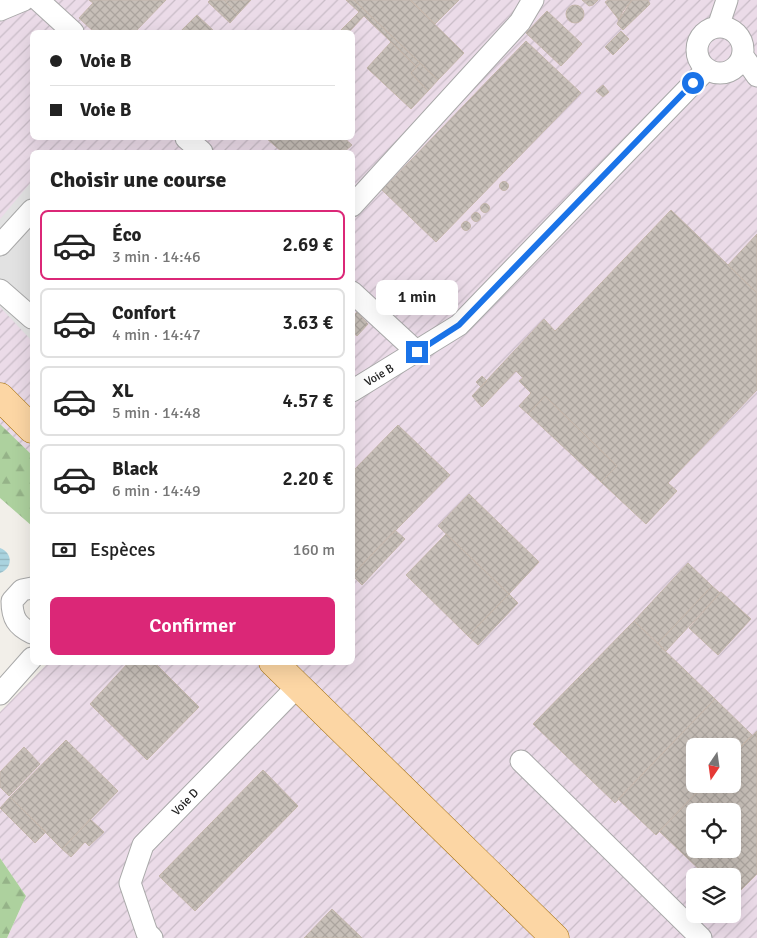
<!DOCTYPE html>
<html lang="fr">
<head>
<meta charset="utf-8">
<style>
	body { margin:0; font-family:Signika,sans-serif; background:#f6f6f6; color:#222; height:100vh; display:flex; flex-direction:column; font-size:19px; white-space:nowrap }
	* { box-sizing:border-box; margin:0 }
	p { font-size:16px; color:#767676 }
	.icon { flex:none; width:28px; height:28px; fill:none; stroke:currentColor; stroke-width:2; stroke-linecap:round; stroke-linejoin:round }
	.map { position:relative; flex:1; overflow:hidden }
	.panel { position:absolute; left:30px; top:150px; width:325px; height:515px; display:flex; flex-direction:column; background:#fff; border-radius:8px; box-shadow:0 5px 20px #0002 }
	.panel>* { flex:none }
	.banner { position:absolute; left:30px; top:30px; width:325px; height:110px; border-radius:8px; box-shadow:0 5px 20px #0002; display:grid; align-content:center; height:110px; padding:0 20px; background:#fff }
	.needle { width:32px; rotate:193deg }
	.tools { position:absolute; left:686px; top:738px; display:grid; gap:10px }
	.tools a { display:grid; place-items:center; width:55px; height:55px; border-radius:8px; background:#fff; box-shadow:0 5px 20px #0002; font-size:25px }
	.end { position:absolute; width:22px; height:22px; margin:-11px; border:6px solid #1a73e8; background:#fff; box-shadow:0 0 0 2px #fff }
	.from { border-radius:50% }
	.bubble { position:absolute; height:35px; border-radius:8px; background:#fff; box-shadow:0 5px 20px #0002; font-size:16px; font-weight:600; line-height:35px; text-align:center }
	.banner b { display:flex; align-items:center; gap:18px; height:48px; font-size:19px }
	.banner b+b { border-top:1px solid #e0e0e0 }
	.banner i { width:12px; height:12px; background:#222 }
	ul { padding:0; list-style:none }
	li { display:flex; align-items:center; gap:15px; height:70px; margin:0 10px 8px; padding:0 10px; border:2px solid #e0e0e0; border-radius:8px }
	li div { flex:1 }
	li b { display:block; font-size:19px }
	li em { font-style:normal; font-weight:600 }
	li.on { border-color:#db2777 }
	li>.icon { width:45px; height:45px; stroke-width:1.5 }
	h2 { padding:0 20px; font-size:22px; line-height:60px }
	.pay { display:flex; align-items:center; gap:12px; height:55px; padding:0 20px; font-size:19px }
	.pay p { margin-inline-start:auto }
	.primary-button { display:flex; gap:10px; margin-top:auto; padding:10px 20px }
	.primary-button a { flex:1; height:58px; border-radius:8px; background:#db2777; color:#fff; font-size:20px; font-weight:600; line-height:58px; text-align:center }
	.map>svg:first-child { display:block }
</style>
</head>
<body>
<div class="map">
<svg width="757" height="938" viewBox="0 0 757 938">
	<defs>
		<pattern id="industrial-furrows" width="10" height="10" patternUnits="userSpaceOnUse" patternTransform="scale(1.25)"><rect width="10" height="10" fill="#ebdbe8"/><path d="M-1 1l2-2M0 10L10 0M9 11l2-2" fill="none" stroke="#c9bcc7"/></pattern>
		<pattern id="forest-firs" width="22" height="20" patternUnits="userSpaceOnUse" patternTransform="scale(1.25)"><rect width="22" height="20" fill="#add19e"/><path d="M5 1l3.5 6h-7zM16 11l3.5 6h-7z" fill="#95b388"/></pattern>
		<pattern id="water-rules" width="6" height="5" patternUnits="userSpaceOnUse" patternTransform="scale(1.25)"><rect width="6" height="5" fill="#aad3df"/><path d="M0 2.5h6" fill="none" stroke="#92b5bf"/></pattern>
		<pattern id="building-cross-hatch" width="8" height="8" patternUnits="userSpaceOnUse" patternTransform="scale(1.25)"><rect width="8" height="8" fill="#c7bfb8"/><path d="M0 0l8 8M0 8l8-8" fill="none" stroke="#aba49e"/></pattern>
	</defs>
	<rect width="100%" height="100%" fill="#f2efe9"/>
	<path fill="url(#industrial-furrows)" fill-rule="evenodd" d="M0,0H757V938H7L26,896L0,858V712L48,663L352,662V152H32V455L0,424ZM32,32H352V138H32ZM695,746H732V784H695ZM695,811H732V849H695ZM695,876H732V914H695Z"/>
	<path fill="url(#forest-firs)" d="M0,424L32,455V526L0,498Z
		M0,858L26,896L7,938H0Z"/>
	<path fill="#e2e2e2" d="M32,181V341L0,307V219Z"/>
	<path fill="url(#water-rules)" d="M0,548C13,553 13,568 0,573Z"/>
	<path fill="url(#building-cross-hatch)" stroke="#c4b6ab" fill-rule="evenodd" d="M89,0H166L135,32H94L79,18L93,3Z
		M210,0H224L238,14L230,23L208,2Z
		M224,0H251L238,14Z
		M346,0H354L420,63L417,67L364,16L349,32H339L359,12Z
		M354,0H410L464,53L438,80Z
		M411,0H459L435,24Z
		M582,0H598L593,5L589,6Z
		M608,0H632L619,20L605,2Z
		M632,0H648L650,4L623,30L617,24L623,11Z
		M566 14a9 9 0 1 1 18 0a9 9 0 1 1-18 0Z
		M547,11L582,44L561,66L526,33Z
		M197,15L215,32H180Z
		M621,31L629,39L613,55L605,47Z
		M526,41L581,93L436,242L382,190Z
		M391,42L417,67L411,73L428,91L411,109L367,68Z
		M420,63L438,80L428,91L411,73Z
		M603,85L609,92L603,97L596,91Z
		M266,138H344L352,145L344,152H282Z
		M499.5 186a4.5 4.5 0 1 1 9 0a4.5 4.5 0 1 1-9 0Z
		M480.5 208a4.5 4.5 0 1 1 9 0a4.5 4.5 0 1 1-9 0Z
		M671,210L757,293V390L668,483L677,491L646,524L601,482L617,466L545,396L528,414L519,406L531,393L519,381L523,378L516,371L482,407L472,396L544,319L555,331Z
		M471.5 217a4.5 4.5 0 1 1 9 0a4.5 4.5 0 1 1-9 0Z
		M461.5 226a4.5 4.5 0 1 1 9 0a4.5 4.5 0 1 1-9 0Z
		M757,234V293L728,265Z
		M357,312L368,324L357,336L352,332V317Z
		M482,376L487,381L481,387L476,382Z
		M545,396L617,466L601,482L528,414Z
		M398,425L450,475L352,575V472Z
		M469,494L539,562L509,594L438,526Z
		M395,530L405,539L362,585L352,575Z
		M446,534L509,594L468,636L406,575Z
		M688,563L712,586L658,643L634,621Z
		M712,586L720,593L666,651L658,643Z
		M721,592L751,619L718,655L689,628Z
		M509,594L518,603L478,645L468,636Z
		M634,621L715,699L615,803L533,724Z
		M129,662H154L199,707L147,760L90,704Z
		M715,699L752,735L732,755V746H695V784H705L656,835L618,799Z
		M757,731V874L732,899V876H706L659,831L705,784H732V756ZM695,811H732V849H695Z
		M66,740L118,791L62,849L10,797Z
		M24,747L40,764L9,796L0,787V772Z
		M263,770L298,806L195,911L159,876Z
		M10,797L46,832L35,843L0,808Z
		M90,819L104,832L89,846L85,842L71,857L62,849Z
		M332,909L362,938H304Z"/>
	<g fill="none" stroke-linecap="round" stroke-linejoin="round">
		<g stroke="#a9a9a9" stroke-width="23">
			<path id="minor" d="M38,0L73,32
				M0,10L24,0
				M697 50a23 23 0 1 1 46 0a23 23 0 1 1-46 0Z
				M718,27L727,0
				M743,56L757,76
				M186,138L202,152
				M352,206L520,22L533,0
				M0,245L32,210
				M0,290L32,318
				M352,292L417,352
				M352,391L459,325L707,69
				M32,588L22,590L12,601C12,618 17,626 32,633
				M0,694L32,658
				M521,761L701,938
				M152,938L147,933L130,883L143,845L297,687"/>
		</g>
		<g stroke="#a06b00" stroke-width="29">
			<path id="major" d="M0,397L32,429
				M273,662L555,938"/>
		</g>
		<use href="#minor" stroke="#fff" stroke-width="21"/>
		<use href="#major" stroke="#fcd6a4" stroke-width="28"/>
	</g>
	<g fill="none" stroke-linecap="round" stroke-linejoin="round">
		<path stroke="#1a73e8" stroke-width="6" d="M417,352L459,325L693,83"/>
	</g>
	<g text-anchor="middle" stroke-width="4" stroke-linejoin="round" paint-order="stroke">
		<g font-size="12" fill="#222" stroke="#fff">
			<text transform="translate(379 375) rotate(-31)" y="4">Voie B</text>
			<text transform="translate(185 802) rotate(-46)" y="4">Voie D</text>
		</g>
	</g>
</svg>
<div class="tools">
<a><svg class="needle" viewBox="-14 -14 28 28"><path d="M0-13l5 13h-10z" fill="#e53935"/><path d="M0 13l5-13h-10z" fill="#767676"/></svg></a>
<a><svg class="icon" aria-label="locate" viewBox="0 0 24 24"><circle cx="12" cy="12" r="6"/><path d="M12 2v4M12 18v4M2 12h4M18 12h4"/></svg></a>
<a><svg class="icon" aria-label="layers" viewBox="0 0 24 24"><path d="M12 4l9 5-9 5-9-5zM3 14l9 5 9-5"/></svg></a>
</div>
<i class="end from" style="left:693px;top:83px"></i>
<i class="end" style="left:417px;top:352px"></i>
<div class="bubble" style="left:376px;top:280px;width:82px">1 min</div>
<div class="banner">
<b><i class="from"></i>Voie B</b>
<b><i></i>Voie B</b>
</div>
<section class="panel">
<h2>Choisir une course</h2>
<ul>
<li class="on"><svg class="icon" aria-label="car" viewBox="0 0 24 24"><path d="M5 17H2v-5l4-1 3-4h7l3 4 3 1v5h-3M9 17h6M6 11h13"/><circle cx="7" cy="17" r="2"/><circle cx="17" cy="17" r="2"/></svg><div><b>Éco</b><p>3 min · 14:46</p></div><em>2.69 €</em></li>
<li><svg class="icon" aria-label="car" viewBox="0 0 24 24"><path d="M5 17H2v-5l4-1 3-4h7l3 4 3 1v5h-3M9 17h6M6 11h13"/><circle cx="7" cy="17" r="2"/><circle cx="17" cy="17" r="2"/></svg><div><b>Confort</b><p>4 min · 14:47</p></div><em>3.63 €</em></li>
<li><svg class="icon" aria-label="car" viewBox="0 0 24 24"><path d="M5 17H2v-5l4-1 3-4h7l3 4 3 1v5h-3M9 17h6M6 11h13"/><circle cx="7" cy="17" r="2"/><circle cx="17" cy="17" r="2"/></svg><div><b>XL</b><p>5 min · 14:48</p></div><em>4.57 €</em></li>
<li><svg class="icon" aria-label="car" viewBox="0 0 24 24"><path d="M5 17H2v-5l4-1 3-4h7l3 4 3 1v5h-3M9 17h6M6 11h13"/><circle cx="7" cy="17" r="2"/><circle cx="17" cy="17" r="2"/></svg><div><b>Black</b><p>6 min · 14:49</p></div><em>2.20 €</em></li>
</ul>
<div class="pay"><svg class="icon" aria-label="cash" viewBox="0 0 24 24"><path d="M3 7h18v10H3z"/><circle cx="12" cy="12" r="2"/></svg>Espèces<p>160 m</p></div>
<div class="primary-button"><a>Confirmer</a></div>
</section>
</div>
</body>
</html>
